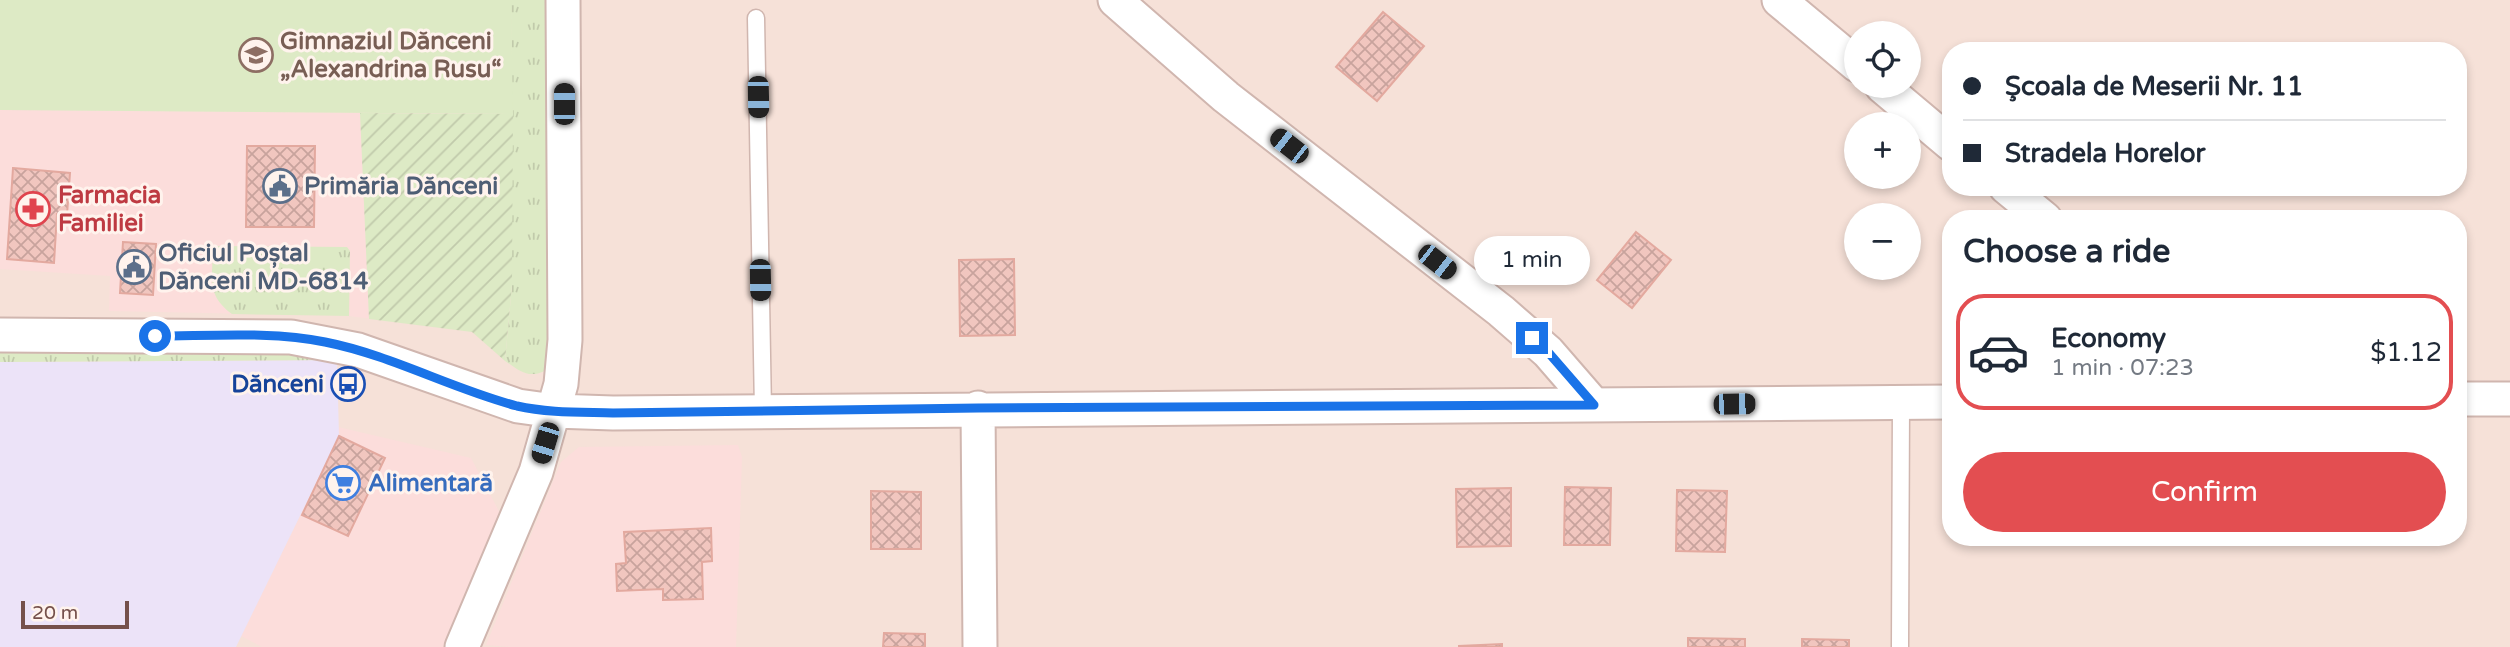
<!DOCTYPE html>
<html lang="en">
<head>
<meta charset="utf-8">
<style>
	body { margin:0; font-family:"Varela Round",sans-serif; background:#f2f2f3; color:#1f2937; height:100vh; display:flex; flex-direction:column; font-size:26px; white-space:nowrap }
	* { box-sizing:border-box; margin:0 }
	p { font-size:23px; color:#747a83 }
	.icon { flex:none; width:38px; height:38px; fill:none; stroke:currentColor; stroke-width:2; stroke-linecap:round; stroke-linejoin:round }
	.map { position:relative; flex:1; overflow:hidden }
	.side { position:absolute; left:1942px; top:210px; width:525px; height:336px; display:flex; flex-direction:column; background:#fff; border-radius:28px; box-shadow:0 4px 10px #0003 }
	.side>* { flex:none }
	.banner { position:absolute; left:1942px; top:42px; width:525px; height:154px; border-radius:28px; box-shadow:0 4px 10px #0003; display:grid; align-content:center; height:154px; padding:0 21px; background:#fff }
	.fabs { position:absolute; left:1844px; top:21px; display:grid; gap:14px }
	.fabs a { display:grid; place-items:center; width:77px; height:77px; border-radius:50%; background:#fff; box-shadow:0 4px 10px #0003; font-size:35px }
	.scale { position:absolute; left:21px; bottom:18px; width:108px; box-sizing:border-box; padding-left:7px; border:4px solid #75504b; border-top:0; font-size:19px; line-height:24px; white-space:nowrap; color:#75504b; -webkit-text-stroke:5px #fff3ed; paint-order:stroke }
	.end { position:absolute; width:32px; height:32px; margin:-16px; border:9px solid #1a73e8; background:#fff; box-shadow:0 0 0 4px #fff }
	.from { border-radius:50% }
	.bubble { position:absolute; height:49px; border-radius:24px; background:#fff; box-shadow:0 4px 10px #0003; font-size:23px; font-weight:600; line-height:49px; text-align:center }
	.car { position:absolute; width:21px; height:42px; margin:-21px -10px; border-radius:9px; box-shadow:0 0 5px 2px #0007; background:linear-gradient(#222 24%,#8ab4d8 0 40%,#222 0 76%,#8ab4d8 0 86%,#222 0) }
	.banner b { display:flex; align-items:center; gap:24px; height:66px; font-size:26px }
	.banner b+b { border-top:2px solid #e0e1e3 }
	.banner i { width:18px; height:18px; background:#1f2937 }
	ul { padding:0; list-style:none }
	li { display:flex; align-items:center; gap:21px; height:116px; margin:0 14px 10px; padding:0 7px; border:4px solid transparent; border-radius:28px }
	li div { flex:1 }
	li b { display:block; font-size:26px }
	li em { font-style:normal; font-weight:600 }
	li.on { border-color:#e34e51 }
	li>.icon { width:63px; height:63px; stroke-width:1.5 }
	h2 { padding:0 21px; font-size:32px; line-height:84px }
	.primary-button { display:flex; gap:14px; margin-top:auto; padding:14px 21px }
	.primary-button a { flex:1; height:80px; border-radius:42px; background:#e34e51; color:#fff; font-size:28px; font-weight:600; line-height:80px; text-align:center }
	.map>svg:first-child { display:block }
</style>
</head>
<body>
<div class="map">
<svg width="2510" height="647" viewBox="0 0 2510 647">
	<defs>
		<pattern id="grass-tufts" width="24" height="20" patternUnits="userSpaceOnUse" patternTransform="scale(1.75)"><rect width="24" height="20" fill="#ddeac5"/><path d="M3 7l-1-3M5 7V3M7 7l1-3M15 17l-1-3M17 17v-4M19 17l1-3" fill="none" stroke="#c1caab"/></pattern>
		<pattern id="garden-furrows" width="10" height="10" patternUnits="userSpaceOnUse" patternTransform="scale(1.75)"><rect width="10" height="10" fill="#ddeac5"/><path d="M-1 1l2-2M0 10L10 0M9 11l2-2" fill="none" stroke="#c1caab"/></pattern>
		<pattern id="building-cross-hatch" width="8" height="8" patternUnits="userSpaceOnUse" patternTransform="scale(1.75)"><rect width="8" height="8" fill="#f1c6bf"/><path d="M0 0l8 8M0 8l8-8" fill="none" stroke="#c8a39d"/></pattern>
	</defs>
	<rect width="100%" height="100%" fill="#fcefe7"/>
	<path fill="#f6e1d8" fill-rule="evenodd" d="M0,0H2510V647H0ZM1857,33H1909V86H1857ZM1951,51H2459V187H1951ZM1857,124H1909V177H1857ZM1857,215H1909V268H1857ZM1951,219H2459V537H1951Z"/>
	<path fill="#fcdddb" d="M0,110L513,114L505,361L472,332L349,316L109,311L110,276L0,269Z
		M338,427L471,458L502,517L443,647H262L241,636L339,437Z
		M738,445L742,457L736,647H511L486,645L561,462L579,447Z"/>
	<path fill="#ece3f8" d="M337,360L339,436L236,647H0V362Z"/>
	<path fill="url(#grass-tufts)" d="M511,0H547L548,338L547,370C528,379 522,372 505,361L512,285Z
		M213,246L347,247L350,251L349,316L232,314C205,294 213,277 213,246Z
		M306,352L337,360L0,362V353Z"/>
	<path fill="#ddeac5" d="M0,0H511L513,114L0,110Z"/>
	<path fill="url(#garden-furrows)" d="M360,113L513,114L512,285L505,361L472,332L369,319Z"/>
	<path fill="url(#building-cross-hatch)" stroke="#e3a99f" stroke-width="2" d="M1383,12L1424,46L1377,101L1336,67Z
		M247,146H315L314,227H246Z
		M13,168L70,173L67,215L57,214L54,263L7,259Z
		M1636,232L1671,260L1632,308L1597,280Z
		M123,242L156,244L153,295L120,293Z
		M1014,259L1015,335L960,336L959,260Z
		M339,436L385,458L348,536L302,515Z
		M1565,487L1611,488L1610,545H1564Z
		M1511,488V546L1457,547L1456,489Z
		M1677,490L1727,491L1725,552L1676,551Z
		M871,491L921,492V549H871Z
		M711,528L712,561L702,562L703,599L663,600V589L617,591L616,564L626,563L624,532Z
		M884,633L925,634V647H883Z
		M1688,638L1745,639V647H1688Z
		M1802,639L1849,640V647H1802Z
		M1502,644V647H1459V646Z"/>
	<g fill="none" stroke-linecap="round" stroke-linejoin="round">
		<g stroke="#d0b6af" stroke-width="19">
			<path id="service" d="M756,18L763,411
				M1900,647L1901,403"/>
		</g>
		<g stroke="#d0b6af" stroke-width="37">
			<path id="minor" d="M1115,0L1226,97L1501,311L1548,352L1594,405
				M1779,0L1857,65
				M1882,86L1951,144
				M2006,187L2045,219
				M0,335L291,337L358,350L518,406L554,411L613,413L1951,402
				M2459,399H2510
				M978,408L980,647
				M462,647L536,472L561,384L565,340L563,0"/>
		</g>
		<use href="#service" stroke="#fff" stroke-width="16"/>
		<use href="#minor" stroke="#fff" stroke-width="33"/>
	</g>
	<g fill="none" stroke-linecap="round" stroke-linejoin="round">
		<path stroke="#1a73e8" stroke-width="9" d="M155,336C208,336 273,331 325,342C391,355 452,389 517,406C548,413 581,412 613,413L978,408L1594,405L1548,352L1532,338"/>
	</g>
	<defs>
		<g id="school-ring" transform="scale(1.75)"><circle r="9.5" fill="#fff3ed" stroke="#8d6e63" stroke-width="1.5"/><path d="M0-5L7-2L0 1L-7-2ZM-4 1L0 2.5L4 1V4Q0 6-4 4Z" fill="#8d6e63"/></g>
		<g id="civic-ring" transform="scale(1.75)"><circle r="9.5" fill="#fff3ed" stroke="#5c6f8a" stroke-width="1.5"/><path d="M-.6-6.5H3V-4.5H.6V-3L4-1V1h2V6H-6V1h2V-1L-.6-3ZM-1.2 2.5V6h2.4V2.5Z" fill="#5c6f8a"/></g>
		<g id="pharmacy-ring" transform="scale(1.75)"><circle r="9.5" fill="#fff3ed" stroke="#e0444e" stroke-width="1.5"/><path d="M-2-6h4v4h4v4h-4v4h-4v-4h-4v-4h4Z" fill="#e0444e"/></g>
		<g id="bus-ring" transform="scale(1.75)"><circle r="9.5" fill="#fff3ed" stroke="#1a4fb4" stroke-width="1.5"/><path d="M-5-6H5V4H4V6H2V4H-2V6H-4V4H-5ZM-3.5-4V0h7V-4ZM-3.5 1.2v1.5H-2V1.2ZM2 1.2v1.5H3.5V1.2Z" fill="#1a4fb4"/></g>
		<g id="supermarket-ring" transform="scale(1.75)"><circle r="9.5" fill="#fff3ed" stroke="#3f7fe0" stroke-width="1.5"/><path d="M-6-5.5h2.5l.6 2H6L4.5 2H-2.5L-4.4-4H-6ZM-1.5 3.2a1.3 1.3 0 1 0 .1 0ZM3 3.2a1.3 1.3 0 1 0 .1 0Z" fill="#3f7fe0"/></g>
	</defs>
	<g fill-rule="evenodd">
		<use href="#school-ring" x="256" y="55"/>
		<use href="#civic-ring" x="280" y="186"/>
		<use href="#pharmacy-ring" x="33" y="209"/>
		<use href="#civic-ring" x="134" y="267"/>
		<use href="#bus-ring" x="348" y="384"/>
		<use href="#supermarket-ring" x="343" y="483"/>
	</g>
	<g text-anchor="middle" stroke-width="6" stroke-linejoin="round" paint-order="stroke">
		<g font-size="24" font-weight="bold" fill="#785e54" stroke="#fff3ed" text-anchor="start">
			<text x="280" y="49">Gimnaziul Dănceni<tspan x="280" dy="28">„Alexandrina Rusu“</tspan></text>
		</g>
		<g font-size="24" font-weight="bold" fill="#4e5e75" stroke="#fff3ed" text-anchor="start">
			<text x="304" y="194">Primăria Dănceni</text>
			<text x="158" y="261">Oficiul Poștal<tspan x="158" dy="28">Dănceni MD-6814</tspan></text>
		</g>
		<g font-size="24" font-weight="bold" fill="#be3a42" stroke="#fff3ed" text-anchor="start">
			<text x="58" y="203">Farmacia<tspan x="58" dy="28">Familiei</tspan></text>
		</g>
		<g font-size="24" font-weight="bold" fill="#164399" stroke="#fff3ed" text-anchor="end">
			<text x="324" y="392">Dănceni</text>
		</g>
		<g font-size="24" font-weight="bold" fill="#366cbe" stroke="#fff3ed" text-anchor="start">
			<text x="368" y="491">Alimentară</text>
		</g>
	</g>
</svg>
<div class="fabs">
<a><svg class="icon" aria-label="locate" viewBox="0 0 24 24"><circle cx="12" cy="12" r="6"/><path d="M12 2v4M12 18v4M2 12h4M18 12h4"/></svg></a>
<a>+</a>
<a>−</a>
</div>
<div class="scale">20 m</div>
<i class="end from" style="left:155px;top:336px"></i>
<i class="end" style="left:1532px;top:338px"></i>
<div class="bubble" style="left:1474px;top:236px;width:116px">1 min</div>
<i class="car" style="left:758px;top:97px;rotate:179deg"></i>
<i class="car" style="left:564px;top:104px;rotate:0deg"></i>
<i class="car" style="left:1289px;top:146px;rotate:308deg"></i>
<i class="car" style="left:1437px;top:262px;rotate:128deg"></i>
<i class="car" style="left:760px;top:280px;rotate:179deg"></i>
<i class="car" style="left:1734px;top:404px;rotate:89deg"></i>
<i class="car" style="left:545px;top:443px;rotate:197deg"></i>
<div class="banner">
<b><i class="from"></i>Şcoala de Meserii Nr. 11</b>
<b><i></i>Stradela Horelor</b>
</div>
<section class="side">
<h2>Choose a ride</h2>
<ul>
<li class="on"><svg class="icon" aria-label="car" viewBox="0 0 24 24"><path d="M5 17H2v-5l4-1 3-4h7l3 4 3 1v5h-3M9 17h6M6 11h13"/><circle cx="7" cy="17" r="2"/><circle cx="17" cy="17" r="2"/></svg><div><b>Economy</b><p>1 min · 07:23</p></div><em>$1.12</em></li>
</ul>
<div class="primary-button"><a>Confirm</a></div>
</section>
</div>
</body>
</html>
